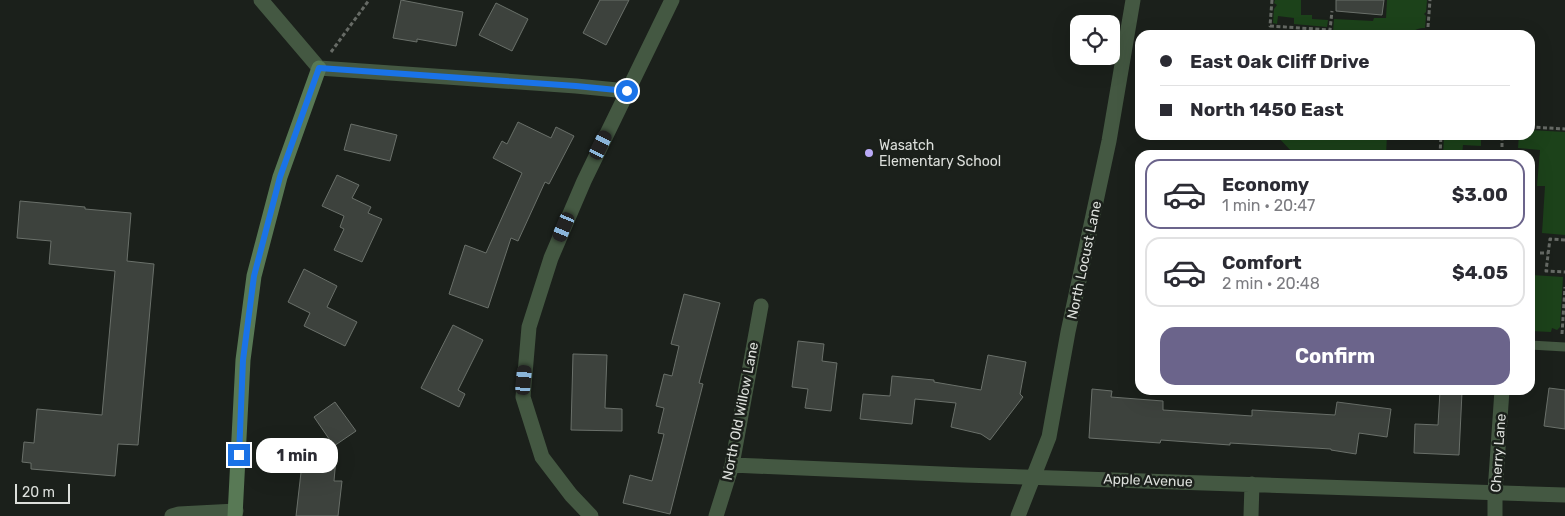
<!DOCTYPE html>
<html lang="en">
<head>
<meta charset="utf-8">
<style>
	body { margin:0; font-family:Rubik,sans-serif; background:#f2f2f3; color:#2b2b33; height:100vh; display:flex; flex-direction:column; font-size:19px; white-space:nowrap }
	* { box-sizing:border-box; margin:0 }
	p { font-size:16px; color:#7c7c81 }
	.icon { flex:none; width:28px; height:28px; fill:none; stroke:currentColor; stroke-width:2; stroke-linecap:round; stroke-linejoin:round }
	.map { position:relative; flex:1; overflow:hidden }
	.drawer { position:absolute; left:1135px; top:150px; width:400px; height:245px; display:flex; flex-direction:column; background:#fff; border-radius:15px; box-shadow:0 5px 20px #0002 }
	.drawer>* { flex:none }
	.guide { position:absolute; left:1135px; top:30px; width:400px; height:110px; border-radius:15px; box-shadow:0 5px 20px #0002; display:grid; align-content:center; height:110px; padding:0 25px; background:#fff }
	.controls { position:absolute; left:1070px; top:15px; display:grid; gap:10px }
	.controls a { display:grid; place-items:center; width:50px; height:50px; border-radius:10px; background:#fff; box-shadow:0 5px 20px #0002; font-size:25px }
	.scale { position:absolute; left:15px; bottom:12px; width:55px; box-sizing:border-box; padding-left:5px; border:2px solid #dcdfdb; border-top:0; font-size:14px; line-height:18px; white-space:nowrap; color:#dcdfdb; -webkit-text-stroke:4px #1b201b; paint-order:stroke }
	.end { position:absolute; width:22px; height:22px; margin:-11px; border:6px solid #1a73e8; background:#fff; box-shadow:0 0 0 2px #fff }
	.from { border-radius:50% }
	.bubble { position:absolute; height:35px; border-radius:15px; background:#fff; box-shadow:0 5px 20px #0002; font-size:16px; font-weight:700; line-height:35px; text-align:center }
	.car { position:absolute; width:15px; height:30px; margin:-15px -8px; border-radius:6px; box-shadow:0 0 4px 1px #0007; background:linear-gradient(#222 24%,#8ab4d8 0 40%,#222 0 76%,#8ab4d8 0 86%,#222 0) }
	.guide b { display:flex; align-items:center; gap:18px; height:48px; font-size:19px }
	.guide b+b { border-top:1px solid #e1e1e2 }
	.guide i { width:12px; height:12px; background:#2b2b33 }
	ul { padding:9px 0 0; list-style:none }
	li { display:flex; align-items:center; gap:15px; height:70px; margin:0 10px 8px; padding:0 15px; border:2px solid #e1e1e2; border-radius:15px }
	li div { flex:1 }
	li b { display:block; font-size:19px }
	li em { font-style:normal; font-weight:700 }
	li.selected { border-color:#6b648b }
	li>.icon { width:45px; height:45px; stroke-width:1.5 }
	.action { display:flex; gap:10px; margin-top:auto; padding:10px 25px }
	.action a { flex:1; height:58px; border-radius:15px; background:#6b648b; color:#fff; font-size:20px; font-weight:700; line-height:58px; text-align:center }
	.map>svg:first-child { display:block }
</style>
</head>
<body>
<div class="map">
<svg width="1565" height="516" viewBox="0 0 1565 516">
	<rect width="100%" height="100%" fill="#1b201b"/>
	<path fill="#1c421a" d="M1275,0H1301V15H1312V19L1328,20L1327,27L1294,24V18L1278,16L1277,24L1273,23L1274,9L1277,5L1274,3Z
		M1387,0H1427L1426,12L1424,14L1426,16L1425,28C1416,27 1411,34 1403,35C1380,38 1356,34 1333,32L1334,19L1373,21L1374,18H1386Z
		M1530,130L1565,132V235L1542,233L1545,186H1537L1540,150L1518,148L1519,135H1530Z
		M1276,135H1311V138L1338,140L1339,135H1387L1386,155H1318L1293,153Z
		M1446,135H1484V138H1481V146L1463,145L1462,155H1443L1444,136Z
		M1532,275L1563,277L1560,327L1557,330L1552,328L1551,332L1530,331Z"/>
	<path fill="#3d423d" stroke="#6a706a" d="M401,0L463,12L456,46L417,39V42L393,38Z
		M600,0H629L606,45L583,33Z
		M1336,0H1384L1382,15L1336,11Z
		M496,3L528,19L512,51L479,35Z
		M518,122L551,138L556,127L574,136L549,184L545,182L518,241L511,238L488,308L449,294L465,245L486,253L522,173L493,158L502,141L507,144Z
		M351,124L397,135L390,161L344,150Z
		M337,175L359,185L352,198L371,207L368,213L382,219L362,262L334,250L344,229L340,227L344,216L322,206Z
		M20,201L85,207V209L131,213L127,261L154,264L138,445L118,444L115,476L31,469V463L22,462L24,442L34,443L37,409L102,415L115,271L49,264L51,241L17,238Z
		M304,269L337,286L327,307L357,322L345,346L304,326L310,313L288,302Z
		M684,294L720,303L699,383L703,384L670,514L623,503L630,475L652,481L664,434L658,433L664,408L656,406L664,374L672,376L679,346L671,344Z
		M453,325L483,340L458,390L465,394L459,407L421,388Z
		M798,341L824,344L822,361L837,363L831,411L805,408L808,389L792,387Z
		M573,354L607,355L605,408L622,409V431L571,430Z
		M988,355L1026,362L1020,394L1023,397L990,440L981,434L951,427L956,403L915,399L912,424L860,419L863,394L890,396L892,376L934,380V382L981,390Z
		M1549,388L1565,390V429L1544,426Z
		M1092,389L1112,391L1111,397L1163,401V410L1252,416V410L1335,415L1337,402L1391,409L1387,437L1359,433L1356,454L1331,450V449L1230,443V445L1161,440L1160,443L1089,438Z
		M1440,391L1462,392L1459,455L1414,453L1415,424L1438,425Z
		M335,402L356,431L334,446L314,417Z
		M303,455L336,458L334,481H342L338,516H296Z"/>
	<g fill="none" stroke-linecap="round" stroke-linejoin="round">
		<path stroke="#666a65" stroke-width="3" stroke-dasharray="4 2.5" stroke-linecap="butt" d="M1272,0L1270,26L1330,30L1332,11
			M1428,27L1430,0
			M331,52L369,0
			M1530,127L1565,129
			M1490,135L1515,137V135
			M1502,147V136
			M1440,155L1441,135
			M1565,240L1550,239L1546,271L1565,272
			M1540,253H1548
			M1562,334L1565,287"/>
		<path stroke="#445842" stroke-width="9" d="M1530,345L1565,347"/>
		<path stroke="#445842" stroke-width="15" d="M261,0L319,68L576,86L627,91
			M732,465L964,475L1565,495
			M172,516L179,514L236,511
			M591,516L571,495L542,457L523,397L529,327L551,258L584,181L672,0
			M716,516L732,465L761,306
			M1018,516L1049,437L1068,332L1109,141L1133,0
			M1251,516L1252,484
			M1495,516V492L1502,390"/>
		<path stroke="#587955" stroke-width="15" d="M235,516L243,360L254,276L280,177L319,68"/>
	</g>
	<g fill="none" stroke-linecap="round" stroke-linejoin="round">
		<path stroke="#1a73e8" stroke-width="6" d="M239,455L243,360L254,276L280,177L319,68L576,86L627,91"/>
	</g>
	<circle fill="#baaaf7" stroke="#1b201b" stroke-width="2" cx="869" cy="153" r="5"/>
	<g text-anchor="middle" stroke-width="5" stroke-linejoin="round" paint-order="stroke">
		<g font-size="14" fill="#dcdfdb" stroke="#1b201b" text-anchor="start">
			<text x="879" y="150">Wasatch<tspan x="879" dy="16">Elementary School</tspan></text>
		</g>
		<g font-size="14" fill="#dcdfdb" stroke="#1b201b">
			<text transform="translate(1084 260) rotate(-78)" y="5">North Locust Lane</text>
			<text transform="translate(740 411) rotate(-79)" y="5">North Old Willow Lane</text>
			<text transform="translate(1498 453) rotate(-86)" y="5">Cherry Lane</text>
			<text transform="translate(1148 480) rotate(2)" y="5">Apple Avenue</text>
		</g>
	</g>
</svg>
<div class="controls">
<a><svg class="icon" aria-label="locate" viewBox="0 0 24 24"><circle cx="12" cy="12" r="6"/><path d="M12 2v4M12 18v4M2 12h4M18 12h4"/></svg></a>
</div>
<div class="scale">20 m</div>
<i class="end from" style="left:627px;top:91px"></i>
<i class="end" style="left:239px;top:455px"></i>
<div class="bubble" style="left:256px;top:438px;width:82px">1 min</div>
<i class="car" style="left:601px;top:145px;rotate:26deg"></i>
<i class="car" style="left:564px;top:227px;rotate:203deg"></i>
<i class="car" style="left:524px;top:380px;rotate:5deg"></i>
<div class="guide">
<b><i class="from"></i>East Oak Cliff Drive</b>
<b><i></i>North 1450 East</b>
</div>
<section class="drawer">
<ul>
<li class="selected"><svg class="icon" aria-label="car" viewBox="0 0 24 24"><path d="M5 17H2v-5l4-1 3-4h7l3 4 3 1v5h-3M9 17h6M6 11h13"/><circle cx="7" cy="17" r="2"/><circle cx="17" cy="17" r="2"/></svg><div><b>Economy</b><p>1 min · 20:47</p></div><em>$3.00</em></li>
<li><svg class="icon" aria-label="car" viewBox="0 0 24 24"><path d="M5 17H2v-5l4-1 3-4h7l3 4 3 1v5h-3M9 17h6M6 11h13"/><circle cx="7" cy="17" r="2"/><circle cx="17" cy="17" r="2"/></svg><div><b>Comfort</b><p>2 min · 20:48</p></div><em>$4.05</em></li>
</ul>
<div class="action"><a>Confirm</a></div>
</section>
</div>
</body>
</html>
